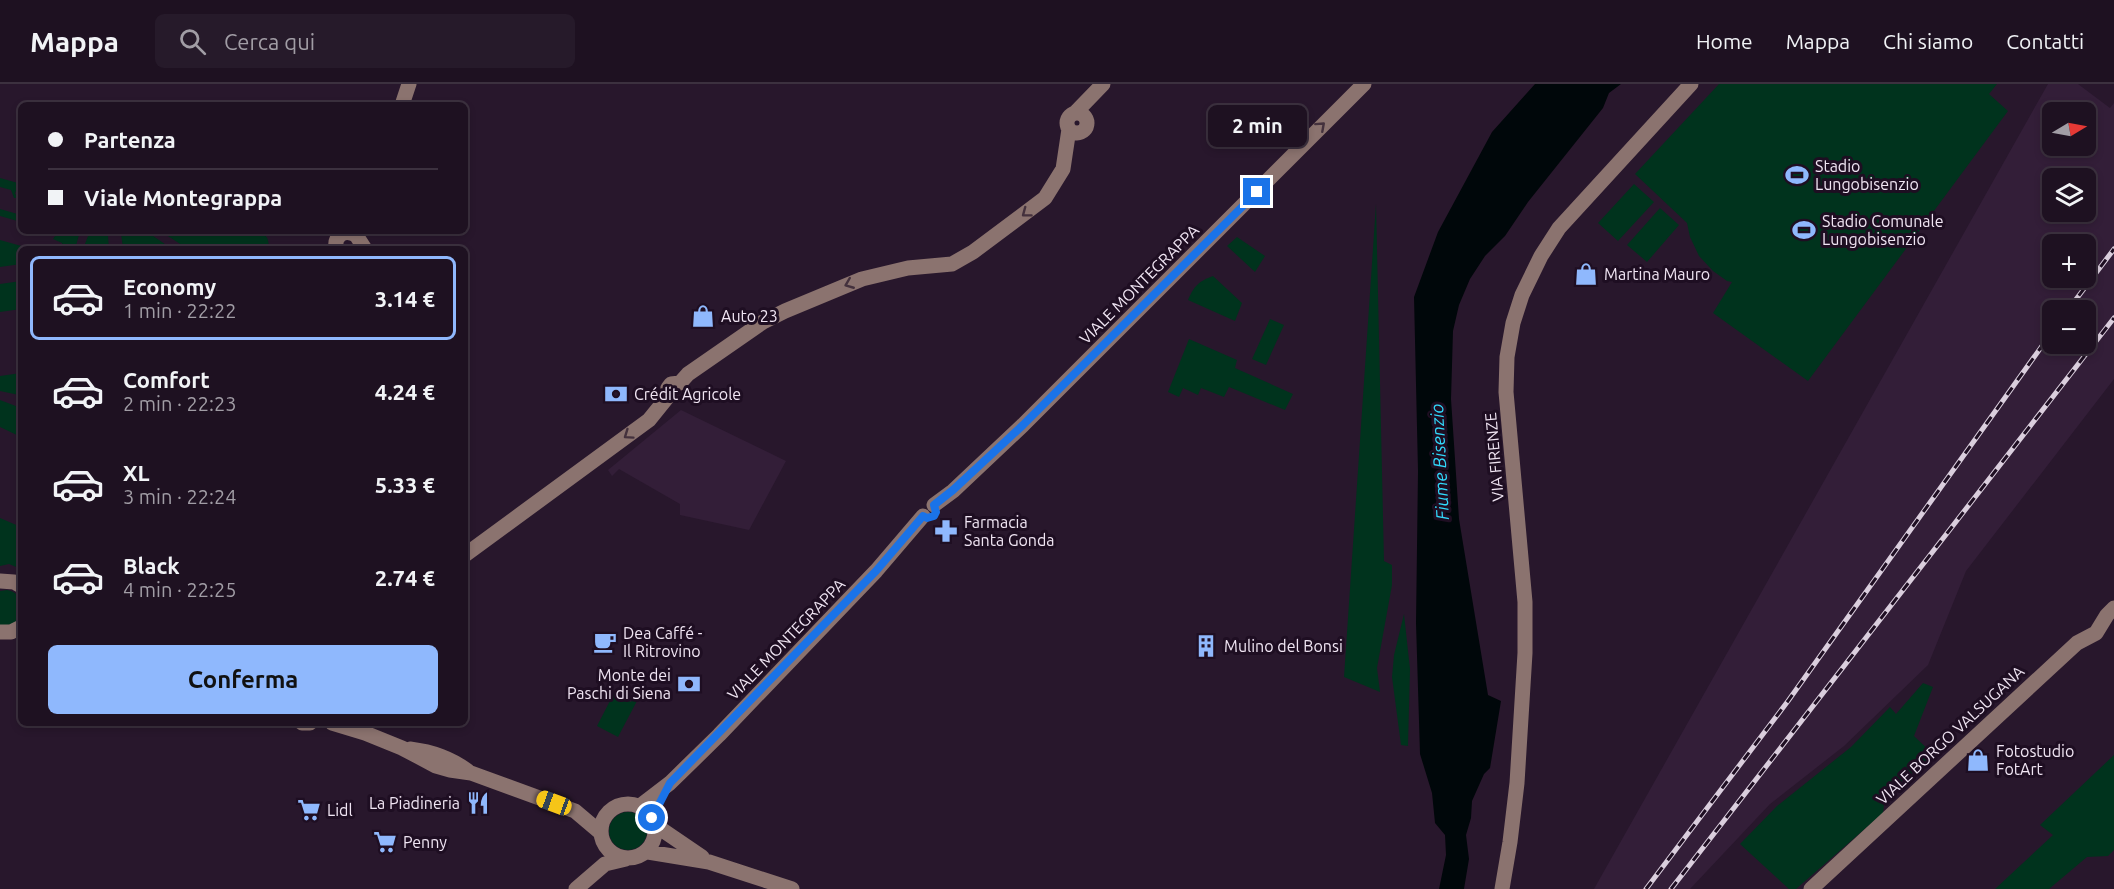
<!DOCTYPE html>
<html lang="it">
<head>
<meta charset="utf-8">
<style>
	body { margin:0; font-family:Ubuntu,sans-serif; background:#261a2a; color:#f1f3f6; height:100vh; display:flex; flex-direction:column; font-size:22px; white-space:nowrap }
	* { box-sizing:border-box; margin:0 }
	p { font-size:20px; color:#a19da5 }
	.icon { flex:none; width:33px; height:33px; fill:none; stroke:currentColor; stroke-width:2; stroke-linecap:round; stroke-linejoin:round }
	.map { position:relative; flex:1; overflow:hidden }
	.sheet { position:absolute; left:18px; top:162px; width:450px; height:480px; display:flex; flex-direction:column; background:#1e1121; border-radius:9px; box-shadow:0 3px 9px #0003,0 0 0 2px #3c313f }
	.sheet>* { flex:none }
	.top-card { position:absolute; left:18px; top:18px; width:450px; height:132px; border-radius:9px; box-shadow:0 3px 9px #0003,0 0 0 2px #3c313f; display:grid; align-content:center; height:132px; padding:0 30px; background:#1e1121 }
	.needle { width:39px; rotate:80deg }
	.buttons { position:absolute; left:2042px; top:18px; display:grid; gap:12px }
	.buttons a { display:grid; place-items:center; width:54px; height:54px; border-radius:9px; background:#1e1121; box-shadow:0 3px 9px #0003,0 0 0 2px #3c313f; font-size:30px }
	.end { position:absolute; width:27px; height:27px; margin:-14px; border:8px solid #1a73e8; background:#fff; box-shadow:0 0 0 3px #fff }
	.from { border-radius:50% }
	.bubble { position:absolute; height:42px; border-radius:9px; background:#1e1121; box-shadow:0 3px 9px #0003,0 0 0 2px #3c313f; font-size:20px; font-weight:700; line-height:42px; text-align:center }
	.car { position:absolute; width:18px; height:36px; margin:-18px -9px; border-radius:8px; box-shadow:0 0 4px 2px #0007; background:linear-gradient(#f5c518 24%,#345 0 40%,#f5c518 0 76%,#345 0 86%,#f5c518 0) }
	.top-card b { display:flex; align-items:center; gap:21px; height:57px; font-size:22px }
	.top-card b+b { border-top:2px solid #3c313f }
	.top-card i { width:15px; height:15px; background:#f1f3f6 }
	ul { padding:10px 0 0; list-style:none }
	li { display:flex; align-items:center; gap:18px; height:84px; margin:0 12px 9px; padding:0 18px; border:3px solid transparent; border-radius:9px }
	li div { flex:1 }
	li b { display:block; font-size:22px }
	li em { font-style:normal; font-weight:700 }
	li.active { border-color:#8fb8fd }
	li>.icon { width:54px; height:54px; stroke-width:1.5 }
	.action { display:flex; gap:12px; margin-top:auto; padding:12px 30px }
	.action a { flex:1; height:69px; border-radius:9px; background:#8fb8fd; color:#111; font-size:24px; font-weight:700; line-height:69px; text-align:center }
	header { display:flex; align-items:center; gap:36px; box-sizing:border-box; height:84px; padding:0 30px; background:#1e1121; border-bottom:2px solid #3c313f }
	header strong { font-size:28px }
	nav { display:flex; gap:33px; margin-inline-start:auto; font-size:21px }
	.search { width:420px; height:54px; background:#261a2a; display:flex; align-items:center; gap:15px; box-sizing:border-box; padding:0 21px; border-radius:9px; color:#a19da5; font-size:22px }
	.map>svg:first-child { display:block }
</style>
</head>
<body>
<header>
<strong>Mappa</strong>
<div class="search"><svg class="icon" aria-label="search" viewBox="0 0 24 24"><circle cx="10" cy="10" r="6"/><path d="M15 15l6 6"/></svg>Cerca qui</div>
<nav><a>Home</a><a>Mappa</a><a>Chi siamo</a><a>Contatti</a></nav>
</header>
<div class="map">
<svg width="2114" height="805" viewBox="0 0 2114 805">
	<rect width="100%" height="100%" fill="#28172c"/>
	<path fill="#331e38" fill-rule="evenodd" d="M2048,0H2078L2110,24L2114,19V295L1966,487L1928,581L1844,662L1770,720L1690,805H1594ZM2052,28H2085V62H2052ZM2052,94H2085V128H2052ZM2052,160H2085V194H2052ZM2052,226H2085V260H2052Z
		M681,326L786,377L749,446L680,431V420L619,385L612,392L608,386Z"/>
	<path fill="#00331d" d="M1719,0H1997L1989,10L2008,27L1808,297L1713,229L1732,198L1727,197L1713,187L1699,172L1690,153L1687,139L1635,90Z
		M0,94L18,99L15,110L19,112L18,114H14L11,106L0,103Z
		M1634,100L1654,118L1618,157L1598,139Z
		M1376,120L1384,477L1392,481V501L1377,584L1380,608L1344,593Z
		M1660,124L1679,141L1647,178L1627,161Z
		M0,125L21,131V138L0,132Z
		M50,147H78L79,151L75,165H63L62,159L53,155L57,149Z
		M90,147H146L172,165H119L123,164L121,150L108,152L109,165H83Z
		M160,147H259C267,151 270,156 268,165H188Z
		M1237,153L1265,172L1255,188L1227,162Z
		M0,156L32,165H21V180L0,183Z
		M1213,192L1242,219L1235,237L1188,216C1194,202 1199,197 1213,192Z
		M21,197V225L0,228V200Z
		M1270,235L1284,241L1266,281L1252,275Z
		M1189,255L1237,276L1235,284L1293,310L1285,326L1229,303L1224,313L1201,304L1198,311L1183,304L1179,313L1168,308Z
		M21,289V310L19,311L0,307V292Z
		M0,316L21,324V353L0,343Z
		M0,434L21,443V485L9,480L0,482Z
		M7,506C22,509 21,519 21,532C16,540 9,542 0,541V507Z
		M1404,530L1410,585L1408,662L1401,661L1392,593L1394,571Z
		M1923,599L1933,603L1914,652L1934,671L1885,712L1883,729L1796,805H1789L1740,760L1777,722L1851,663L1890,623L1896,630Z
		M614,609L631,618L634,613L638,615L618,653L597,642Z
		M2114,671V766L2108,772L2087,773L2049,805H1995L2053,751L2040,741Z
		M609 747a19 19 0 1 1 38 0a19 19 0 1 1-38 0Z"/>
	<path fill="#00070a" d="M1535,0H1621L1609,9L1603,24L1528,118L1505,152L1485,172L1470,195L1459,221L1453,247L1451,315L1459,435L1488,611L1501,617L1490,684L1484,690L1472,717L1471,734L1466,751L1469,775L1464,805H1439L1446,771L1445,751L1435,739L1432,709L1420,670L1416,539L1418,387L1414,213L1438,148L1492,48Z"/>
	<g fill="none" stroke-linecap="round" stroke-linejoin="round">
		<path stroke="#8b736f" stroke-width="15" d="M402,21L409,0
			M1067 39a10 10 0 1 1 20 0a10 10 0 1 1-20 0Z
			M1075,29L1103,0
			M336,165C334,151 344,145 356,151L365,165
			M934,421L953,407L1023,341L1364,0
			M465,471L649,336L670,310L668,304L671,300L680,299L688,290L763,238L785,227L862,195L908,184L952,180L973,168L1045,114L1063,85L1069,45
			M0,497L14,498L21,502
			M0,548H11L21,543
			M302,639H310
			M332,639L365,649L402,664L436,682L450,686L471,689L575,727L601,749
			M410,665C433,668 450,674 468,687
			M601 747a27 27 0 1 1 54 0a27 27 0 1 1-54 0Z
			M640,722L670,699L719,651L876,487L923,432
			M655,741L702,773
			M648,768L709,778L792,805
			M576,805L605,780L626,775
			M1502,805L1510,758L1517,699L1525,569V518L1506,308L1507,273L1513,239L1522,211L1541,172L1559,144L1691,0
			M1811,805L2077,559L2096,549L2107,531L2114,524"/>
		<g stroke="#dacedd" stroke-width="5">
			<path id="rail" d="M2068,226L2114,165
				M1646,805L1788,617L2052,248
				M1671,805L2114,234"/>
		</g>
		<use href="#rail" stroke="#1e0e22" stroke-width="3" stroke-dasharray="9" stroke-linecap="butt"/>
	</g>
	<defs><path id="oneway-chevron" d="M-2-3.5L2.5 0L-2 3.5" fill="none" stroke-width="1.6" stroke-linecap="round" stroke-linejoin="round" transform="scale(1.5)"/></defs>
	<g stroke="#44313d">
		<use href="#oneway-chevron" transform="translate(1321 42) rotate(-42)"/>
		<use href="#oneway-chevron" transform="translate(1026 129) rotate(143)"/>
		<use href="#oneway-chevron" transform="translate(849 200) rotate(158)"/>
		<use href="#oneway-chevron" transform="translate(628 351) rotate(145)"/>
	</g>
	<g fill="none" stroke-linecap="round" stroke-linejoin="round">
		<path stroke="#1a73e8" stroke-width="8" d="M652,734L670,699L876,487L923,432L927,434L934,432L936,428L934,421L953,406L1023,341L1257,108"/>
	</g>
	<defs>
		<g id="stadium-bare" transform="scale(1.8)"><path d="M0-5a6.5 5 0 1 0 0 10a6.5 5 0 1 0 0-10ZM-3.5-1.8h7v3.6h-7Z" fill="#8fb8fd" stroke="#1e0e22" stroke-width="2.5" paint-order="stroke"/></g>
		<g id="shop-bare" transform="scale(1.8)"><path d="M-5-2.5h2.3a2.7 3.5 0 0 1 5.4 0H5L5.5 6h-11ZM-1.5-2.5h3a1.5 2.3 0 0 0-3 0Z" fill="#8fb8fd" stroke="#1e0e22" stroke-width="2.5" paint-order="stroke"/></g>
		<g id="bank-bare" transform="scale(1.8)"><path d="M-6-4H6V4H-6ZM0-2.3a2.3 2.3 0 1 0 0 4.6a2.3 2.3 0 1 0 0-4.6Z" fill="#8fb8fd" stroke="#1e0e22" stroke-width="2.5" paint-order="stroke"/></g>
		<g id="pharmacy-bare" transform="scale(1.8)"><path d="M-2-6h4v4h4v4h-4v4h-4v-4h-4v-4h4Z" fill="#8fb8fd" stroke="#1e0e22" stroke-width="2.5" paint-order="stroke"/></g>
		<g id="cafe-bare" transform="scale(1.8)"><path d="M-5.5-4.5H6V0H3Q3 3.5 0 3.5H-2.5Q-5.5 3.5-5.5 0ZM3-3.2v2h1.7v-2ZM-6 4.5H4V6H-6Z" fill="#8fb8fd" stroke="#1e0e22" stroke-width="2.5" paint-order="stroke"/></g>
		<g id="building-bare" transform="scale(1.8)"><path d="M-4-6H4V6H1V3H-1V6H-4ZM-2.5-4.3h1.7v1.8h-1.7ZM.8-4.3h1.7v1.8H.8ZM-2.5-1h1.7V.8h-1.7ZM.8-1h1.7V.8H.8Z" fill="#8fb8fd" stroke="#1e0e22" stroke-width="2.5" paint-order="stroke"/></g>
		<g id="restaurant-bare" transform="scale(1.8)"><path d="M-5-6h1v4h1v-4h1v4h1v-4h1v5L-1.5 .5V6h-2V.5L-5-1ZM5-6V6H3V1.5H1.5Q1.5-4 5-6Z" fill="#8fb8fd" stroke="#1e0e22" stroke-width="2.5" paint-order="stroke"/></g>
		<g id="supermarket-bare" transform="scale(1.8)"><path d="M-6-5.5h2.5l.6 2H6L4.5 2H-2.5L-4.4-4H-6ZM-1.5 3.2a1.3 1.3 0 1 0 .1 0ZM3 3.2a1.3 1.3 0 1 0 .1 0Z" fill="#8fb8fd" stroke="#1e0e22" stroke-width="2.5" paint-order="stroke"/></g>
	</defs>
	<g fill-rule="evenodd">
		<use href="#stadium-bare" x="1797" y="91"/>
		<use href="#stadium-bare" x="1804" y="146"/>
		<use href="#shop-bare" x="1586" y="190"/>
		<use href="#shop-bare" x="703" y="232"/>
		<use href="#bank-bare" x="616" y="310"/>
		<use href="#pharmacy-bare" x="946" y="447"/>
		<use href="#cafe-bare" x="605" y="558"/>
		<use href="#building-bare" x="1206" y="562"/>
		<use href="#bank-bare" x="689" y="600"/>
		<use href="#shop-bare" x="1978" y="676"/>
		<use href="#restaurant-bare" x="478" y="719"/>
		<use href="#supermarket-bare" x="309" y="726"/>
		<use href="#supermarket-bare" x="385" y="758"/>
	</g>
	<g text-anchor="middle" stroke-width="6" stroke-linejoin="round" paint-order="stroke">
		<g font-size="16" fill="#f0e5f3" stroke="#1e0e22" text-anchor="start">
			<text x="1815" y="88">Stadio<tspan x="1815" dy="18">Lungobisenzio</tspan></text>
			<text x="1822" y="143">Stadio Comunale<tspan x="1822" dy="18">Lungobisenzio</tspan></text>
			<text x="1604" y="196">Martina Mauro</text>
			<text x="721" y="238">Auto 23</text>
			<text x="634" y="316">Crédit Agricole</text>
			<text x="964" y="444">Farmacia<tspan x="964" dy="18">Santa Gonda</tspan></text>
			<text x="623" y="555">Dea Caffé -<tspan x="623" dy="18">Il Ritrovino</tspan></text>
			<text x="1224" y="568">Mulino del Bonsi</text>
			<text x="671" y="597" text-anchor="end">Monte dei<tspan x="671" dy="18">Paschi di Siena</tspan></text>
			<text x="1996" y="673">Fotostudio<tspan x="1996" dy="18">FotArt</tspan></text>
			<text x="460" y="725" text-anchor="end">La Piadineria</text>
			<text x="327" y="732">Lidl</text>
			<text x="403" y="764">Penny</text>
		</g>
		<g font-size="16" fill="#f0e5f3" stroke="#1e0e22">
			<text transform="translate(1139 200) rotate(-45)" y="6">VIALE MONTEGRAPPA</text>
			<text transform="translate(1494 373) rotate(-95)" y="6">VIA FIRENZE</text>
			<text transform="translate(786 555) rotate(-46)" y="6">VIALE MONTEGRAPPA</text>
			<text transform="translate(1950 651) rotate(-43)" y="6">VIALE BORGO VALSUGANA</text>
		</g>
		<g font-size="18" font-style="italic" fill="#31d9fb" stroke="#1e0e22">
			<text transform="translate(1440 378) rotate(-93)" y="6">Fiume Bisenzio</text>
		</g>
	</g>
</svg>
<div class="buttons">
<a><svg class="needle" viewBox="-14 -14 28 28"><path d="M0-13l5 13h-10z" fill="#e53935"/><path d="M0 13l5-13h-10z" fill="#a19da5"/></svg></a>
<a><svg class="icon" aria-label="layers" viewBox="0 0 24 24"><path d="M12 4l9 5-9 5-9-5zM3 14l9 5 9-5"/></svg></a>
<a>+</a>
<a>−</a>
</div>
<i class="end from" style="left:652px;top:734px"></i>
<i class="end" style="left:1257px;top:108px"></i>
<div class="bubble" style="left:1208px;top:21px;width:99px">2 min</div>
<i class="car" style="left:554px;top:719px;rotate:290deg"></i>
<div class="top-card">
<b><i class="from"></i>Partenza</b>
<b><i></i>Viale Montegrappa</b>
</div>
<section class="sheet">
<ul>
<li class="active"><svg class="icon" aria-label="car" viewBox="0 0 24 24"><path d="M5 17H2v-5l4-1 3-4h7l3 4 3 1v5h-3M9 17h6M6 11h13"/><circle cx="7" cy="17" r="2"/><circle cx="17" cy="17" r="2"/></svg><div><b>Economy</b><p>1 min · 22:22</p></div><em>3.14 €</em></li>
<li><svg class="icon" aria-label="car" viewBox="0 0 24 24"><path d="M5 17H2v-5l4-1 3-4h7l3 4 3 1v5h-3M9 17h6M6 11h13"/><circle cx="7" cy="17" r="2"/><circle cx="17" cy="17" r="2"/></svg><div><b>Comfort</b><p>2 min · 22:23</p></div><em>4.24 €</em></li>
<li><svg class="icon" aria-label="car" viewBox="0 0 24 24"><path d="M5 17H2v-5l4-1 3-4h7l3 4 3 1v5h-3M9 17h6M6 11h13"/><circle cx="7" cy="17" r="2"/><circle cx="17" cy="17" r="2"/></svg><div><b>XL</b><p>3 min · 22:24</p></div><em>5.33 €</em></li>
<li><svg class="icon" aria-label="car" viewBox="0 0 24 24"><path d="M5 17H2v-5l4-1 3-4h7l3 4 3 1v5h-3M9 17h6M6 11h13"/><circle cx="7" cy="17" r="2"/><circle cx="17" cy="17" r="2"/></svg><div><b>Black</b><p>4 min · 22:25</p></div><em>2.74 €</em></li>
</ul>
<div class="action"><a>Conferma</a></div>
</section>
</div>
</body>
</html>
